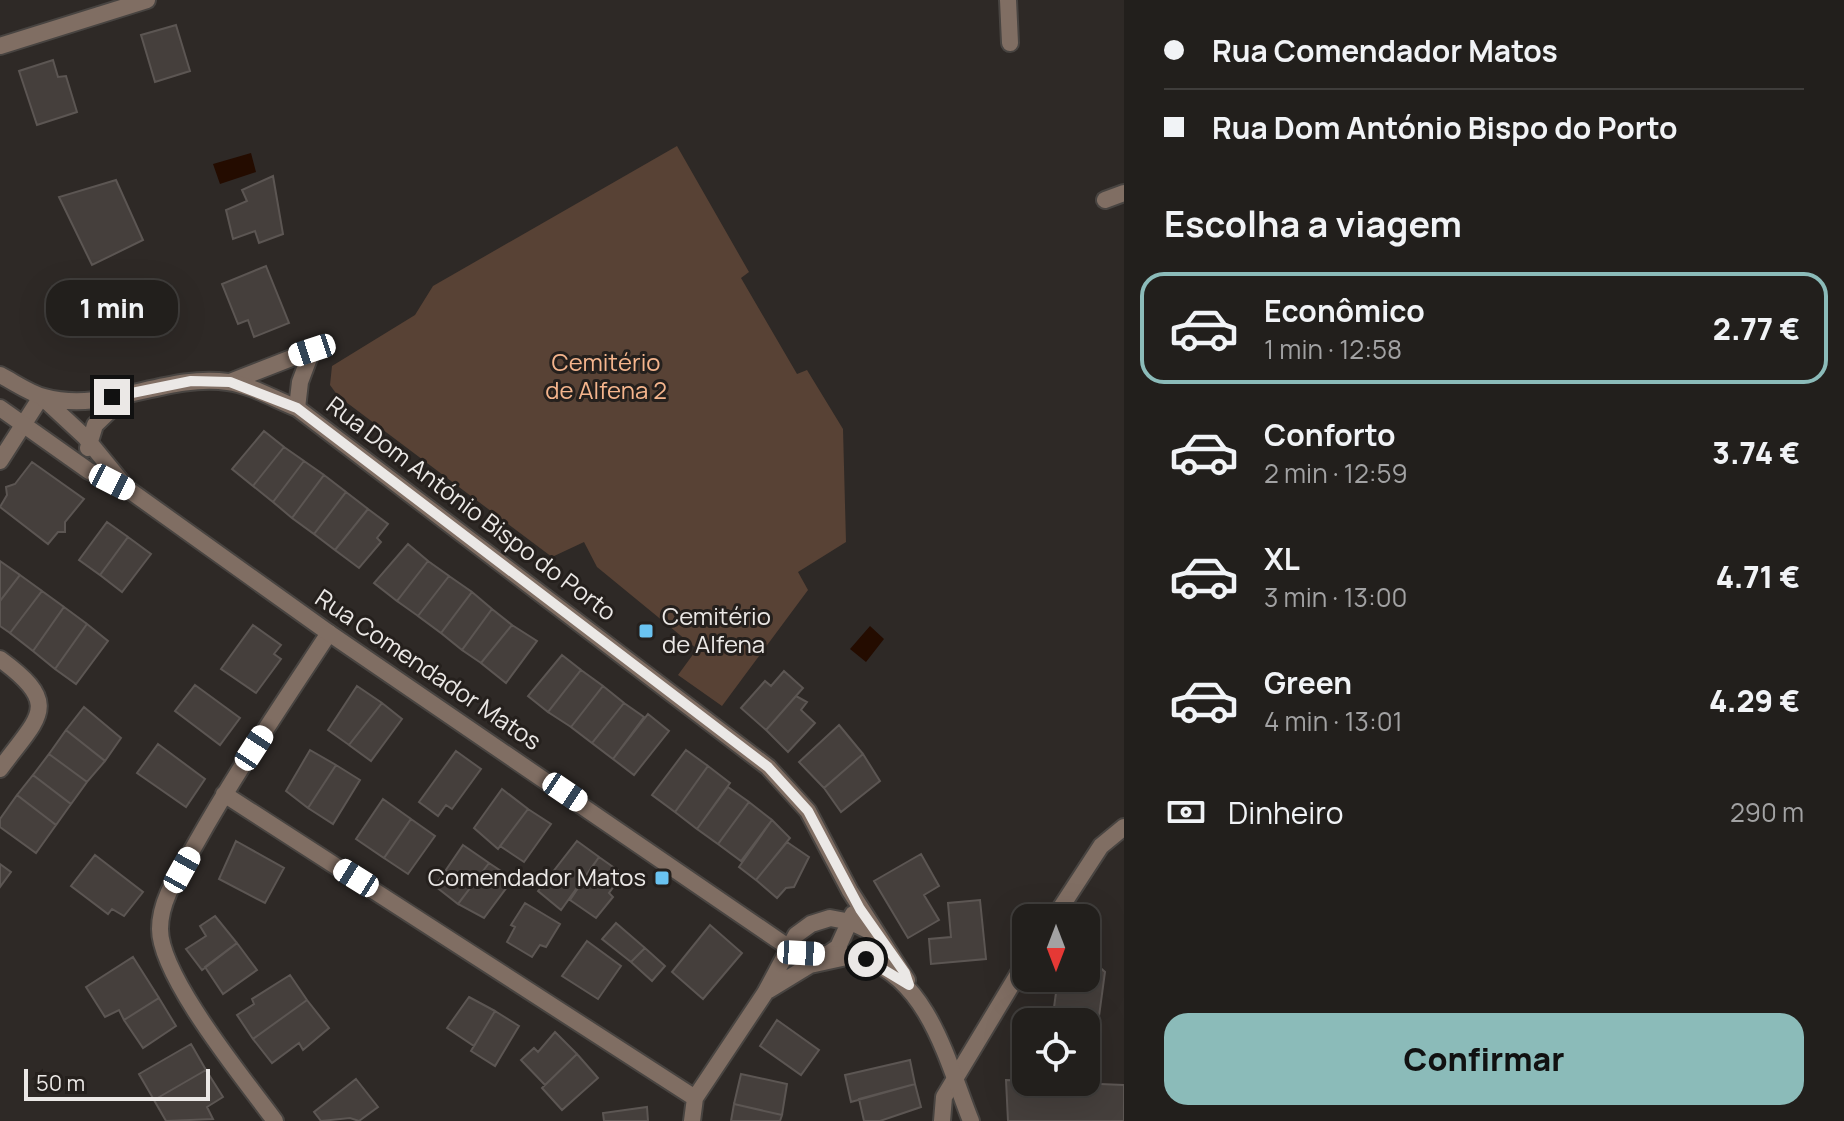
<!DOCTYPE html>
<html lang="pt">
<head>
<meta charset="utf-8">
<style>
	body { margin:0; font-family:Manrope,sans-serif; background:#2e2c29; color:#f1f3f6; height:100vh; display:flex; flex-direction:column; font-size:30px; white-space:nowrap }
	* { box-sizing:border-box; margin:0 }
	p { font-size:26px; color:#a2a2a3 }
	.icon { flex:none; width:44px; height:44px; fill:none; stroke:currentColor; stroke-width:2; stroke-linecap:round; stroke-linejoin:round }
	.map { position:relative; flex:1; overflow:hidden }
	.sheet { display:flex; flex-direction:column; background:#221f1c; width:720px }
	.sheet>* { flex:none }
	.top-card { display:grid; align-content:center; height:176px; padding:0 40px; background:#221f1c }
	.needle { width:52px; rotate:180deg }
	.fabs { position:absolute; left:1012px; top:904px; display:grid; gap:16px }
	.fabs a { display:grid; place-items:center; width:88px; height:88px; border-radius:16px; background:#221f1c; box-shadow:0 8px 32px #0002,0 0 0 2px #3f3d3b; font-size:40px }
	.scale { position:absolute; left:24px; bottom:20px; width:186px; box-sizing:border-box; padding-left:8px; border:4px solid #ebe8e6; border-top:0; font-size:22px; line-height:28px; white-space:nowrap; color:#ebe8e6; -webkit-text-stroke:6px #25201d; paint-order:stroke }
	.end { position:absolute; width:36px; height:36px; margin:-18px; border:10px solid #ebe8e6; background:#111; box-shadow:0 0 0 4px #111 }
	.from { border-radius:50% }
	.bubble { position:absolute; height:56px; border-radius:24px; background:#221f1c; box-shadow:0 8px 32px #0002,0 0 0 2px #3f3d3b; font-size:26px; font-weight:800; line-height:56px; text-align:center }
	.car { position:absolute; width:24px; height:48px; margin:-24px -12px; border-radius:10px; box-shadow:0 0 6px 2px #0007; background:linear-gradient(#fff 24%,#345 0 40%,#fff 0 76%,#345 0 86%,#fff 0) }
	.top-card b { display:flex; align-items:center; gap:28px; height:76px; font-size:30px }
	.top-card b+b { border-top:2px solid #3f3d3b }
	.top-card i { width:20px; height:20px; background:#f1f3f6 }
	ul { padding:0; list-style:none }
	li { display:flex; align-items:center; gap:24px; height:112px; margin:0 16px 12px; padding:0 24px; border:4px solid transparent; border-radius:24px }
	li div { flex:1 }
	li b { display:block; font-size:30px }
	li em { font-style:normal; font-weight:800 }
	li.on { border-color:#8bbbb9 }
	li>.icon { width:72px; height:72px; stroke-width:1.5 }
	h2 { padding:0 40px; font-size:36px; line-height:96px }
	.pay { display:flex; align-items:center; gap:20px; height:88px; padding:0 40px; font-size:30px }
	.pay p { margin-inline-start:auto }
	.action { display:flex; gap:16px; margin-top:auto; padding:16px 40px }
	.action a { flex:1; height:92px; border-radius:24px; background:#8bbbb9; color:#111; font-size:32px; font-weight:800; line-height:92px; text-align:center }
	main { display:flex; flex:1; min-height:0 }
	.map>svg:first-child { display:block }
</style>
</head>
<body>
<main>
<div class="map">
<svg width="1124" height="1121" viewBox="0 0 1124 1121">
	<rect width="100%" height="100%" fill="#2e2926"/>
	<path fill="#584235" d="M677,146L749,272L741,278L797,374L807,370L843,429L846,542L798,572L808,590L722,706L678,675L697,649L597,567L584,542L552,557L338,396L330,385L332,366L415,315L433,286Z"/>
	<path fill="#240c00" d="M251,153L256,172L220,184L213,164Z
		M870,626L884,639L866,662L850,649Z"/>
	<path fill="#453f3c" stroke="#5c5653" stroke-width="2" d="M176,25L190,71L155,82L141,35Z
		M53,60L58,77L66,76L77,112L37,125L19,71Z
		M273,176L283,234L259,243L255,231L233,239L226,210L247,201L242,190Z
		M116,180L143,240L92,265L59,197Z
		M266,266L289,323L254,337L248,320L238,324L222,284Z
		M264,431L284,447L253,486L232,469Z
		M284,447L304,461L273,502L253,486Z
		M304,461L324,475L292,518L273,502Z
		M32,462L84,499L65,522V532H58L48,544L0,507L7,495L6,487L15,484Z
		M324,475L346,492L314,534L292,518Z
		M346,492L368,509L335,550L314,534Z
		M368,509L388,524L377,538L381,542L359,568L335,550Z
		M107,522L128,537L100,575L79,560Z
		M128,537L151,554L122,592L100,575Z
		M408,544L428,561L397,601L374,583Z
		M0,561L20,575L0,601Z
		M428,561L449,576L418,616L397,601Z
		M20,575L42,591L10,633L0,626V601Z
		M449,576L472,592L441,633L418,616Z
		M42,591L64,607L33,651L10,633Z
		M472,592L492,609L462,650L441,633Z
		M64,607L87,624L55,669L33,651Z
		M492,609L512,625L481,663L462,650Z
		M87,624L108,641L76,684L55,669Z
		M253,625L281,645L274,654L281,659L256,693L221,669Z
		M512,625L537,641L506,683L481,663Z
		M562,655L581,670L548,712L528,696Z
		M581,670L603,686L571,727L548,712Z
		M784,671L803,688L766,730L741,708L765,681L771,686Z
		M195,685L240,718L220,745L175,711Z
		M357,686L382,703L349,745L328,730Z
		M603,686L624,703L592,743L571,727Z
		M796,696L807,702L801,710L815,723L788,752L766,730Z
		M382,703L402,719L371,761L349,745Z
		M624,703L644,717L613,759L592,743Z
		M84,707L121,738L105,761L66,730Z
		M648,714L669,731L634,775L613,759Z
		M839,725L863,754L824,788L799,762Z
		M66,730L105,761L87,782L49,754Z
		M158,744L205,779L186,807L137,773Z
		M310,750L336,765L308,808L286,791Z
		M686,750L708,766L675,812L652,795Z
		M456,751L481,769L452,809L446,805L438,816L419,802Z
		M49,754L87,782L71,804L33,775Z
		M863,754L880,781L841,812L824,788Z
		M336,765L360,780L333,824L308,808Z
		M708,766L730,783L697,829L675,812Z
		M33,775L71,804L56,825L17,795Z
		M728,787L749,802L718,844L697,829Z
		M502,789L528,809L498,849L474,828Z
		M17,795L56,825L36,853L0,827V819Z
		M383,799L411,819L384,858L356,839Z
		M749,802L772,820L741,861L718,844Z
		M528,809L551,824L524,862L500,846Z
		M411,819L435,836L408,874L384,858Z
		M772,820L790,838L756,880L739,867Z
		M236,841L284,868L265,903L219,879Z
		M577,841L599,857L561,910L538,891Z
		M787,842L809,857L794,887L786,888L777,898L756,880Z
		M463,845L489,863L458,904L435,886Z
		M921,854L939,886L924,895L939,920L908,938L874,881Z
		M95,855L143,892L124,916L112,909L108,914L71,886Z
		M599,857L623,874L609,893L613,897L596,918L570,900Z
		M489,863L513,879L484,918L458,904Z
		M0,864L11,872L0,887Z
		M980,900L986,959L931,964L929,939L951,937L948,903Z
		M525,903L560,924L546,947L540,945L532,957L507,942L515,927L511,925Z
		M215,916L237,943L202,970L186,949L206,936L200,926Z
		M616,923L645,948L631,962L602,939Z
		M710,925L742,953L703,999L672,972Z
		M587,941L621,966L598,999L562,976Z
		M237,943L257,970L223,994L205,967Z
		M645,948L665,966L652,981L631,962Z
		M1086,955L1105,972L1094,1053H1086V1022H1052L1058,978H1086Z
		M133,957L159,998L124,1020L119,1010L105,1017L86,987Z
		M290,975L307,1000L253,1039L237,1015L254,1004L252,999Z
		M469,997L495,1011L474,1046L447,1028Z
		M159,998L176,1026L143,1048L124,1020Z
		M307,1000L329,1028L303,1050L299,1043L272,1063L253,1039Z
		M495,1011L519,1026L495,1066L471,1051Z
		M777,1020L819,1050L801,1075L760,1046Z
		M555,1032L577,1054L545,1085L521,1060L534,1048L538,1052Z
		M191,1044L206,1070L154,1100L139,1074Z
		M577,1054L598,1078L562,1110L542,1088Z
		M910,1060L915,1084L851,1102L845,1075Z
		M206,1070L223,1097L207,1107L213,1119L166,1121L154,1100Z
		M741,1074L787,1084L782,1115L734,1104Z
		M356,1079L378,1107L359,1121L350,1118L321,1121L314,1112Z
		M1006,1080L1124,1085V1121H1008Z
		M915,1084L921,1107L880,1121H864L859,1099Z
		M734,1104L782,1115L780,1121H731Z
		M647,1107L648,1121H604L603,1113Z"/>
	<g fill="none" stroke-linecap="round" stroke-linejoin="round">
		<g stroke="#484441" stroke-width="20">
			<path id="minor" d="M1008,0L1010,43
				M0,46L147,0
				M1105,200L1124,193
				M230,382L312,350L300,382L297,408
				M0,461L41,397
				M0,659C63,705 39,716 0,769
				M224,794L695,1098
				M1054,918L1101,846L1124,827
				M822,958L838,947L853,914
				M769,990L810,965L842,958
				M275,1121C245,1080 160,977 160,929C160,898 181,870 195,845C236,772 283,703 329,633
				M692,1121L695,1098L765,993L796,935L811,924L830,918L851,922L876,934
				M942,1121L944,1097L1026,961"/>
		</g>
		<g stroke="#484441" stroke-width="20">
			<path id="tertiary" d="M0,375C14,382 29,393 44,397C106,414 165,373 228,382C251,385 276,400 297,408L768,767L808,811L850,891L907,980
				M43,398L85,437L125,486
				M0,408L89,471L129,490L329,633L788,947C813,959 841,950 867,960C930,983 948,1064 971,1121
				M88,448L95,425L124,397"/>
		</g>
		<use href="#minor" stroke="#806e63" stroke-width="16"/>
		<use href="#tertiary" stroke="#806e63" stroke-width="16"/>
	</g>
	<g fill="none" stroke-linecap="round" stroke-linejoin="round">
		<path stroke="#ebe8e6" stroke-width="10" d="M112,397L191,381L230,382L297,408L768,767L808,811L860,909L905,973L909,985L866,959"/>
	</g>
	<g fill="#6ac3f1" stroke="#25201d" stroke-width="3">
		<rect x="638" y="623" width="16" height="16" rx="4"/>
		<rect x="654" y="870" width="16" height="16" rx="4"/>
	</g>
	<g text-anchor="middle" stroke-width="6" stroke-linejoin="round" paint-order="stroke">
		<g font-size="24" fill="#f5b58d" stroke="#25201d">
			<text x="606" y="371">Cemitério<tspan x="606" dy="28">de Alfena 2</tspan></text>
		</g>
		<g font-size="24" fill="#ebe8e6" stroke="#25201d">
			<text transform="translate(471 509) rotate(37)" y="8">Rua Dom António Bispo do Porto</text>
			<text transform="translate(428 670) rotate(34)" y="8">Rua Comendador Matos</text>
		</g>
		<g font-size="24" fill="#ebe8e6" stroke="#25201d" text-anchor="start">
			<text x="662" y="625">Cemitério<tspan x="662" dy="28">de Alfena</tspan></text>
			<text x="646" y="886" text-anchor="end">Comendador Matos</text>
		</g>
	</g>
</svg>
<div class="fabs">
<a><svg class="needle" viewBox="-14 -14 28 28"><path d="M0-13l5 13h-10z" fill="#e53935"/><path d="M0 13l5-13h-10z" fill="#a2a2a3"/></svg></a>
<a><svg class="icon" aria-label="locate" viewBox="0 0 24 24"><circle cx="12" cy="12" r="6"/><path d="M12 2v4M12 18v4M2 12h4M18 12h4"/></svg></a>
</div>
<div class="scale">50 m</div>
<i class="end from" style="left:866px;top:959px"></i>
<i class="end" style="left:112px;top:397px"></i>
<div class="bubble" style="left:46px;top:280px;width:132px">1 min</div>
<i class="car" style="left:312px;top:350px;rotate:252deg"></i>
<i class="car" style="left:112px;top:482px;rotate:117deg"></i>
<i class="car" style="left:254px;top:748px;rotate:33deg"></i>
<i class="car" style="left:565px;top:792px;rotate:124deg"></i>
<i class="car" style="left:182px;top:870px;rotate:29deg"></i>
<i class="car" style="left:356px;top:878px;rotate:302deg"></i>
<i class="car" style="left:801px;top:953px;rotate:93deg"></i>
</div>
<section class="sheet">
<div class="top-card">
<b><i class="from"></i>Rua Comendador Matos</b>
<b><i></i>Rua Dom António Bispo do Porto</b>
</div>
<h2>Escolha a viagem</h2>
<ul>
<li class="on"><svg class="icon" aria-label="car" viewBox="0 0 24 24"><path d="M5 17H2v-5l4-1 3-4h7l3 4 3 1v5h-3M9 17h6M6 11h13"/><circle cx="7" cy="17" r="2"/><circle cx="17" cy="17" r="2"/></svg><div><b>Econômico</b><p>1 min · 12:58</p></div><em>2.77 €</em></li>
<li><svg class="icon" aria-label="car" viewBox="0 0 24 24"><path d="M5 17H2v-5l4-1 3-4h7l3 4 3 1v5h-3M9 17h6M6 11h13"/><circle cx="7" cy="17" r="2"/><circle cx="17" cy="17" r="2"/></svg><div><b>Conforto</b><p>2 min · 12:59</p></div><em>3.74 €</em></li>
<li><svg class="icon" aria-label="car" viewBox="0 0 24 24"><path d="M5 17H2v-5l4-1 3-4h7l3 4 3 1v5h-3M9 17h6M6 11h13"/><circle cx="7" cy="17" r="2"/><circle cx="17" cy="17" r="2"/></svg><div><b>XL</b><p>3 min · 13:00</p></div><em>4.71 €</em></li>
<li><svg class="icon" aria-label="car" viewBox="0 0 24 24"><path d="M5 17H2v-5l4-1 3-4h7l3 4 3 1v5h-3M9 17h6M6 11h13"/><circle cx="7" cy="17" r="2"/><circle cx="17" cy="17" r="2"/></svg><div><b>Green</b><p>4 min · 13:01</p></div><em>4.29 €</em></li>
</ul>
<div class="pay"><svg class="icon" aria-label="cash" viewBox="0 0 24 24"><path d="M3 7h18v10H3z"/><circle cx="12" cy="12" r="2"/></svg>Dinheiro<p>290 m</p></div>
<div class="action"><a>Confirmar</a></div>
</section>
</main>
</body>
</html>
